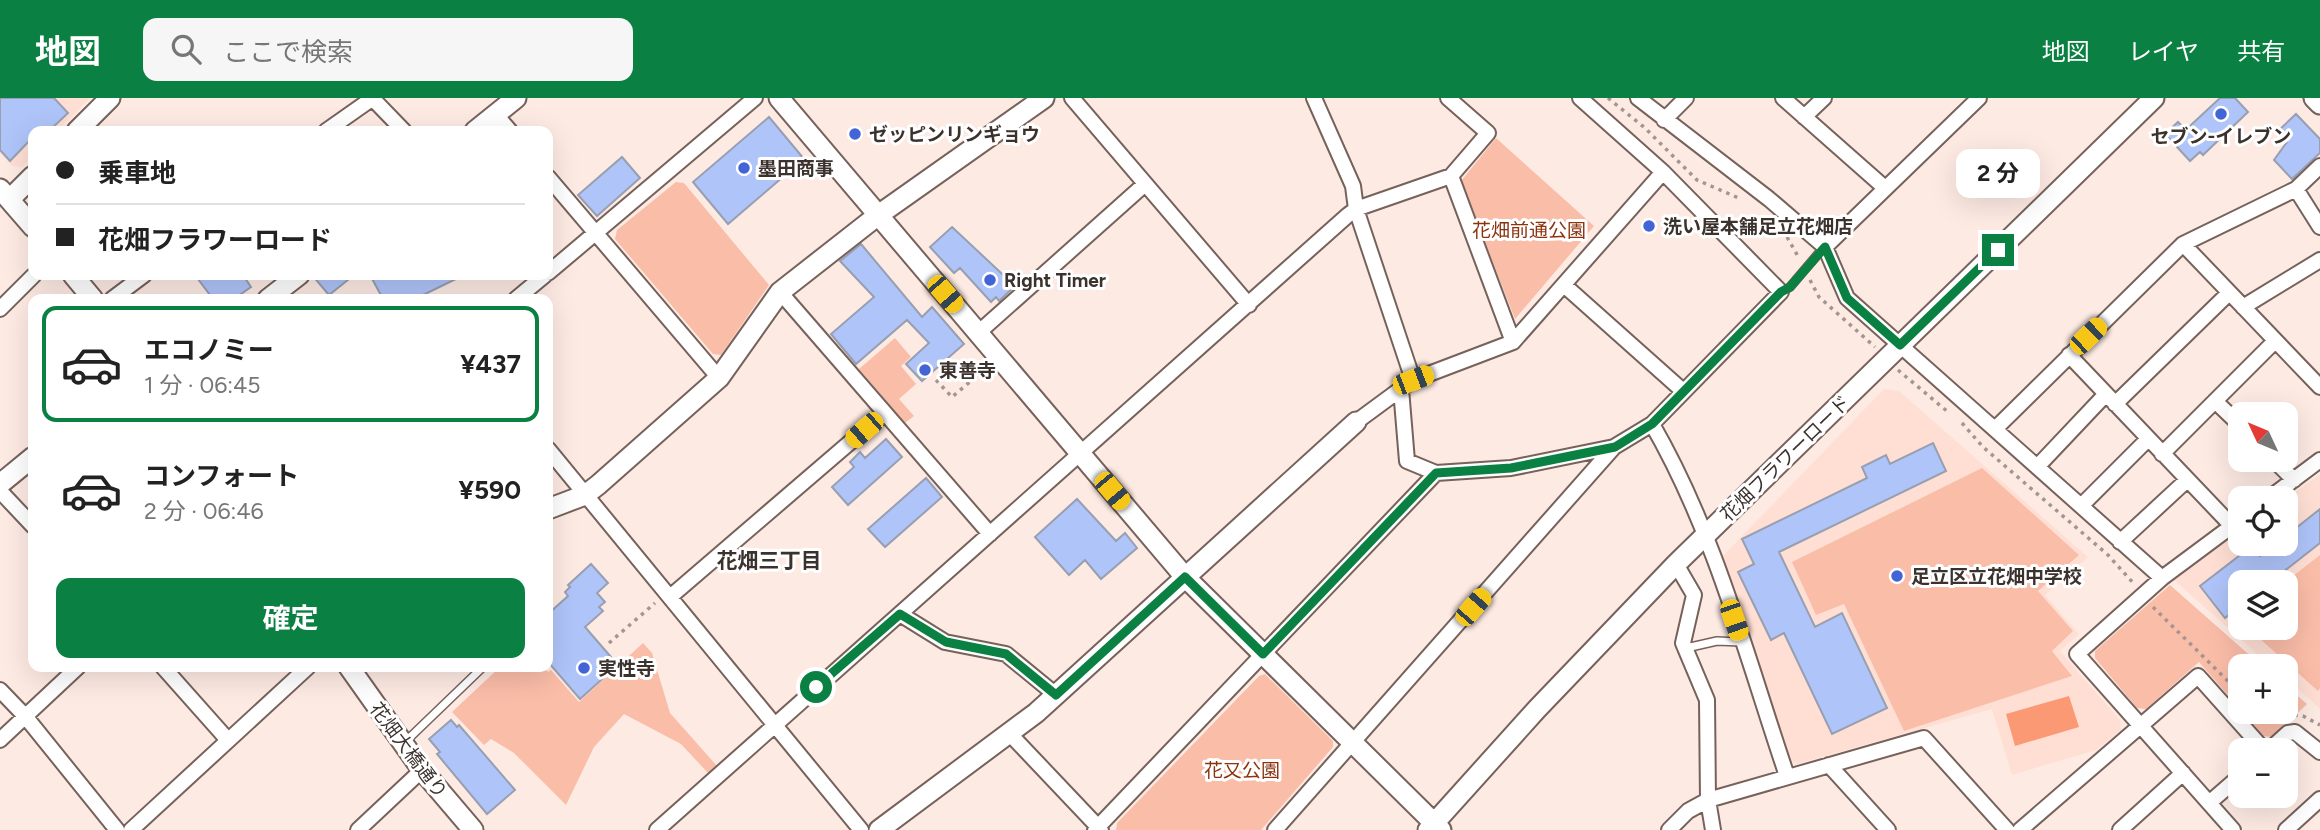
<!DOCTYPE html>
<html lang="ja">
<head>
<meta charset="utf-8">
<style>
	body { margin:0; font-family:Figtree,"Noto Sans JP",sans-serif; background:#f6f6f6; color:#222; height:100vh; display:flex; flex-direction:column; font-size:26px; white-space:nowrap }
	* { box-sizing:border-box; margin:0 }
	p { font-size:23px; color:#767676 }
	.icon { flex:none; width:38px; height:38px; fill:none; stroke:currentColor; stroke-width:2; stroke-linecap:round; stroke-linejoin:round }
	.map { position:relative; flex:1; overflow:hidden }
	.side { position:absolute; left:28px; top:196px; width:525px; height:378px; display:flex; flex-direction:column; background:#fff; border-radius:14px; box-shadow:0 7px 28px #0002 }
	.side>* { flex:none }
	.top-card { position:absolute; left:28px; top:28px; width:525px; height:154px; border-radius:14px; box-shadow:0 7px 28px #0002; display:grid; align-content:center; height:154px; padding:0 28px; background:#fff }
	.needle { width:46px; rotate:314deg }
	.buttons { position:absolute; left:2228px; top:304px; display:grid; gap:14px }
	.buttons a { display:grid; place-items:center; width:70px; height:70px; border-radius:14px; background:#fff; box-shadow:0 7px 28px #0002; font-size:35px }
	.end { position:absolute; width:32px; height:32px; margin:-16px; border:9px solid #0b8043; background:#fff; box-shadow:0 0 0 4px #fff }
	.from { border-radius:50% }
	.bubble { position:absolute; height:49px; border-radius:14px; background:#fff; box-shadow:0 7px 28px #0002; font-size:23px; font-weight:700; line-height:49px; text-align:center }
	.car { position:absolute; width:21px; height:42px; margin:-21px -10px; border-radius:9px; box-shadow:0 0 5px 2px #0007; background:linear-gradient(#f5c518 24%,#345 0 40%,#f5c518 0 76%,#345 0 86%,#f5c518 0) }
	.top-card b { display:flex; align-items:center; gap:24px; height:66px; font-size:26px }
	.top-card b+b { border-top:2px solid #e0e0e0 }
	.top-card i { width:18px; height:18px; background:#222 }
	ul { padding:12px 0 0; list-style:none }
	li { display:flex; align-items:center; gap:21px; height:116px; margin:0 14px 10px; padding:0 14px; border:4px solid transparent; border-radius:14px }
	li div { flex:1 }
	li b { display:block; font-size:26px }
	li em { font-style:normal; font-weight:700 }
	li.current { border-color:#0b8043 }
	li>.icon { width:63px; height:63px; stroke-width:1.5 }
	.primary-button { display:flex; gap:14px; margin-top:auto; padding:14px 28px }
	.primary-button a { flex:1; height:80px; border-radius:14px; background:#0b8043; color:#fff; font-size:28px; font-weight:700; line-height:80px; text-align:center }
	header { display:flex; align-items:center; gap:42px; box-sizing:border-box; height:98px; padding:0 35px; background:#0b8043; color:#fff }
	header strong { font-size:33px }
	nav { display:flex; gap:38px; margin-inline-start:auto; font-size:24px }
	.search { width:490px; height:63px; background:#f6f6f6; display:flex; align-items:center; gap:18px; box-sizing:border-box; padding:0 24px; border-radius:14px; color:#767676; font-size:26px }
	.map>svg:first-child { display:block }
</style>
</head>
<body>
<header>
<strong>地図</strong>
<div class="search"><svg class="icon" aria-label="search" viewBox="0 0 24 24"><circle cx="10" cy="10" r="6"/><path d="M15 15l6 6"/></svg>ここで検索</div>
<nav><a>地図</a><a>レイヤ</a><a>共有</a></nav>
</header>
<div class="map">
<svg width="2320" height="732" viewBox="0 0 2320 732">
	<rect width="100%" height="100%" fill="#fdeae3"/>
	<path fill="#ffdfd4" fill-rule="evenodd" d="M0,0H90L57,33H33V58L22,69L12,68L0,55Z
		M1884,291L1899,293L2088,459L2045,497L2079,536L2060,553L2120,622L2121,632L2096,652L2012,677L1992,611L1797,666L1789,662L1721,460Z
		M2320,376V611L2286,580V569H2272L2174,482L2240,434V446H2286V401ZM2240,485H2286V530H2240Z"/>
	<path fill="#fabda8" d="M1496,40L1594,128L1515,221L1461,83Z
		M676,84L684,85L769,187L721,257L713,256L615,141L617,132Z
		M895,240L911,259L901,268L916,286L899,301L914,318L905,325L859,271Z
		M1982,370L2079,457L2038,493L2073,533L2052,553L2072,578L1904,633L1844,506L1816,517L1792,464Z
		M2320,457V590L2318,593L2248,530H2286L2284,485Z
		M2170,487L2263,569H2240V611L2199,564L2146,611L2137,610L2095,560V553Z
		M643,545L652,555L670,615L717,668L709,676L681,646L624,616L594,649L566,707L514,655L491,641L484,647L452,614L500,569H543L548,574L551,572L579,604Z
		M1265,576L1333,643V649L1261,732H1116L1117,725L1259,578Z
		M2286,588L2307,606L2273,639L2263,638L2243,614H2286Z"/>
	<path fill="#fc9975" d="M2069,598L2079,629L2015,648L2006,616Z"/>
	<path fill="#afc4f9" stroke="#979fb1" stroke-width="2" d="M0,0H54L68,15L49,33H33V39L10,63L0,52Z
		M2220,0H2235L2248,14L2203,57L2200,54L2190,63L2165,36L2178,24L2185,31L2191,27Z
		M2296,16L2320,41V55L2292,81L2274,62L2287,44L2277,34Z
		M769,19L804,61L728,126L693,84Z
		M622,59L640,80L597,118L578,97Z
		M952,129L1015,188L999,203L996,199L991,204L960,170L954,175L930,149Z
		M861,146L922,219L932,209L964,246L922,283L906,266L929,245L907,222L856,266L831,236L874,199L840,163Z
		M195,177H243L251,189L234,201H213Z
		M312,177H354L329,197Z
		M370,177H464L415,201H383Z
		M886,341L902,359L848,407L832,389L854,369L850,364L860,354L865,360Z
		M1933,345L1946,373L1779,454L1815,529L1842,515L1887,610L1832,636L1784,535L1771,542L1738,474L1754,466L1742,441L1867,380L1862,369L1886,357L1890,366Z
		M926,380L942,399L885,449L868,431Z
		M1077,401L1116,443L1125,435L1137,450L1101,481L1085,462L1069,477L1035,439Z
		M2320,411V445L2269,485H2240V508L2225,520L2200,488L2252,448L2260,458L2275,446H2286V438Z
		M591,466L608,485L597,495L605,504L599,509L603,513L585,529L611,559L603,566L610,574L580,601L548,564V516L568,498L565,494L570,489L568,487Z
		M451,622L457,629L459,627L515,692L487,716L437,656L440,654L429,641Z"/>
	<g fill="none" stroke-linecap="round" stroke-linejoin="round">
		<g stroke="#76625b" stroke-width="10">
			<path id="service" d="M1781,194L1790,189L1824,149
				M1686,550L1717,543L1741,544
				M404,645L483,569"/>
		</g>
		<g stroke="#76625b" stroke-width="18">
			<path id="minor" d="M372,0L404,33
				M1072,0L1249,207
				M1314,0L1353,88L1356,111L1413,282
				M1638,0L1769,101L1825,149L1847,200L2162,480
				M1783,0L1885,90
				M496,17L510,33
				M1804,19L1824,0
				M1664,22L1686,0
				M326,33L373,0
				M1451,78L1513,244
				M548,79L719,280
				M2296,91L2320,129
				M2183,146L2320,289
				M1825,149L1979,0
				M548,175L755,0
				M1564,187L1683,293
				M780,194L990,436
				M112,201L144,177
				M516,201L545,177
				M2243,209L2320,162
				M0,211L34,177
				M978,235L1145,86
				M2069,257L2232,428
				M1401,291L1407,363L1436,375L1511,370L1614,349L1652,326L1781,194L1663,74L1580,0
				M2215,303L2240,327
				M2115,306L2229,195
				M1356,324L1413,282L1513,244L1663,74
				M1652,326C1715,435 1747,560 1787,678
				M1995,331L2183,146L2296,91L2320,68
				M548,351L861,732
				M2162,356L2275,243
				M2274,362L2294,382
				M2037,369L2106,296
				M0,393L33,428
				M2268,401L2320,362
				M2081,408L2148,341
				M2120,444L2187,382
				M1676,466L1694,497L1683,545L1707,602L1708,702L1713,732
				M670,499L883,316
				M900,516L945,544L1006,556L1056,597
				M163,569L227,641
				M0,592L25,618L117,732
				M1009,635L1101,732
				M0,642L78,569
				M2268,653L2288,635L2295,634L2320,654
				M1829,667L1888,732
				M2209,705L2240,678
				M131,732L308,569
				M358,732L422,672
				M657,732L1348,117L1356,111L1451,78L1488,35L1448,0
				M1095,732L1436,375
				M1275,732L1614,349
				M1669,732L1688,713L1708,702L1924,640L2007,732
				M2020,732L2198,578L2265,653
				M2120,732L2183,675
				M2233,732L2077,556L2162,480L2240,422
				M2286,732L2320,701"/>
		</g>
		<g stroke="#76625b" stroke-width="23">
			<path id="tertiary" d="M779,0L1185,479L1441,732
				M2314,0L2320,6
				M77,33L110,0
				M475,33L516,0
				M0,91L33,129
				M10,101L33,78
				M73,177L93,201
				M268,201L299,177
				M0,386L33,359
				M548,411L585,397L598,387L719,280L780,194L877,118L1044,0
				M349,569L422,672L473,732
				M879,732L1036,615L1356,324
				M1428,732L1537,611L1676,466L2154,0"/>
		</g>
		<path stroke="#a49590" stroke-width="3.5" stroke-dasharray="3.5 5" stroke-linecap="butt" d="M1608,0L1645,30L1697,82L1741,101
			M1787,139L1799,160
			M1810,182L1819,199L1875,249
			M1898,272L1948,314
			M936,282L952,299L985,271
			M1962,325L1983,349L2108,457L2135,487
			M2153,509L2240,595
			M609,545L655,505
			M2269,614L2303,618L2320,627"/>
		<use href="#service" stroke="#fff" stroke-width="7"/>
		<use href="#minor" stroke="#fff" stroke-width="14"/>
		<use href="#tertiary" stroke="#fff" stroke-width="19"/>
	</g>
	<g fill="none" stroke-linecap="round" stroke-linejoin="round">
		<path stroke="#0b8043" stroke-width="9" d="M816,589L900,516L946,544L1006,556L1056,597L1185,479L1263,556L1436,375L1511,370L1615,349L1652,326L1781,194L1790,189L1825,149L1847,200L1900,247L1998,152"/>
	</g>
	<g fill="#4364d7" stroke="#fff" stroke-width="2.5">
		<circle cx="2221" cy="16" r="7"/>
		<circle cx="855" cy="36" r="7"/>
		<circle cx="744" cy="70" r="7"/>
		<circle cx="1649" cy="128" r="7"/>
		<circle cx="990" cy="182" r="7"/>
		<circle cx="925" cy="272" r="7"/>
		<circle cx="1897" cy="478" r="7"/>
		<circle cx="584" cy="570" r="7"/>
	</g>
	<g text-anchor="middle" stroke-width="6" stroke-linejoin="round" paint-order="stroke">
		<g font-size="19" font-weight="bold" fill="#3b322e" stroke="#fff" text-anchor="start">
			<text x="869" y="43">ゼッピンリンギョウ</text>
			<text x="2221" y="45" text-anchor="middle">セブン-イレブン</text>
			<text x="758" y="77">墨田商事</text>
			<text x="1663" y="135">洗い屋本舗足立花畑店</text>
			<text x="1004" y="189">Right Timer</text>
			<text x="939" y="279">東善寺</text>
			<text x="1911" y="485">足立区立花畑中学校</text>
			<text x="598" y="577">実性寺</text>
		</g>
		<g font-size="19" fill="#8b330f" stroke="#fff">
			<text x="1529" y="139">花畑前通公園</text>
			<text x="1242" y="679">花又公園</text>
		</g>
		<g font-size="19" fill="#3b322e" stroke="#fff">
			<text transform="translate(1785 360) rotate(-44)" y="7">花畑フラワーロード</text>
			<text transform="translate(409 652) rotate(53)" y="7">花畑大橋通り</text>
		</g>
		<g font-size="21" font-weight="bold" fill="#3b322e" stroke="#fff">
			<text x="769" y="470">花畑三丁目</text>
		</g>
	</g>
</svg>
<div class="buttons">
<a><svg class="needle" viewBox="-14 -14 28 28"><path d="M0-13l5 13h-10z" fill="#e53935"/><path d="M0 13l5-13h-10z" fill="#767676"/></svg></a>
<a><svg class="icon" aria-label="locate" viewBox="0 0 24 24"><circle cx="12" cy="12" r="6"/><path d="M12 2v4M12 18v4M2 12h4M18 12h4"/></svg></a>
<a><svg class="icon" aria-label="layers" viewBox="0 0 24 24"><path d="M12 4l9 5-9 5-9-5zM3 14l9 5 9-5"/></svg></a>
<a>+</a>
<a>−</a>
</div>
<i class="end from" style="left:816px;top:589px"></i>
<i class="end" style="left:1998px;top:152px"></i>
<div class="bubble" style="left:1956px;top:51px;width:84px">2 分</div>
<i class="car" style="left:945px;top:196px;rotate:139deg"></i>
<i class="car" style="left:2088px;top:238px;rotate:46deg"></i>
<i class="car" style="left:1413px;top:282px;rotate:69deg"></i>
<i class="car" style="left:864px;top:332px;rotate:229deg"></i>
<i class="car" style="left:1112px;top:393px;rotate:140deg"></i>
<i class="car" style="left:1473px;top:509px;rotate:41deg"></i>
<i class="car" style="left:1734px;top:522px;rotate:161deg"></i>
<div class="top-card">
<b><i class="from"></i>乗車地</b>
<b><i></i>花畑フラワーロード</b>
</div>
<section class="side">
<ul>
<li class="current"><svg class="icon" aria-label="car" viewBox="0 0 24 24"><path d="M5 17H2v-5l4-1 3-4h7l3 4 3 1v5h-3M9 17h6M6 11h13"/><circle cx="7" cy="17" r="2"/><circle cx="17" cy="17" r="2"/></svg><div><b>エコノミー</b><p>1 分 · 06:45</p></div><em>¥437</em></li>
<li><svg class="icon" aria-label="car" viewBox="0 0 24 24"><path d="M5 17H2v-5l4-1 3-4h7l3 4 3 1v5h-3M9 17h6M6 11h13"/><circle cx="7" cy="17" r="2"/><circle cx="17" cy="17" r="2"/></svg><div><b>コンフォート</b><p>2 分 · 06:46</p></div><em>¥590</em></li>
</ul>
<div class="primary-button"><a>確定</a></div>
</section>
</div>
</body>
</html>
